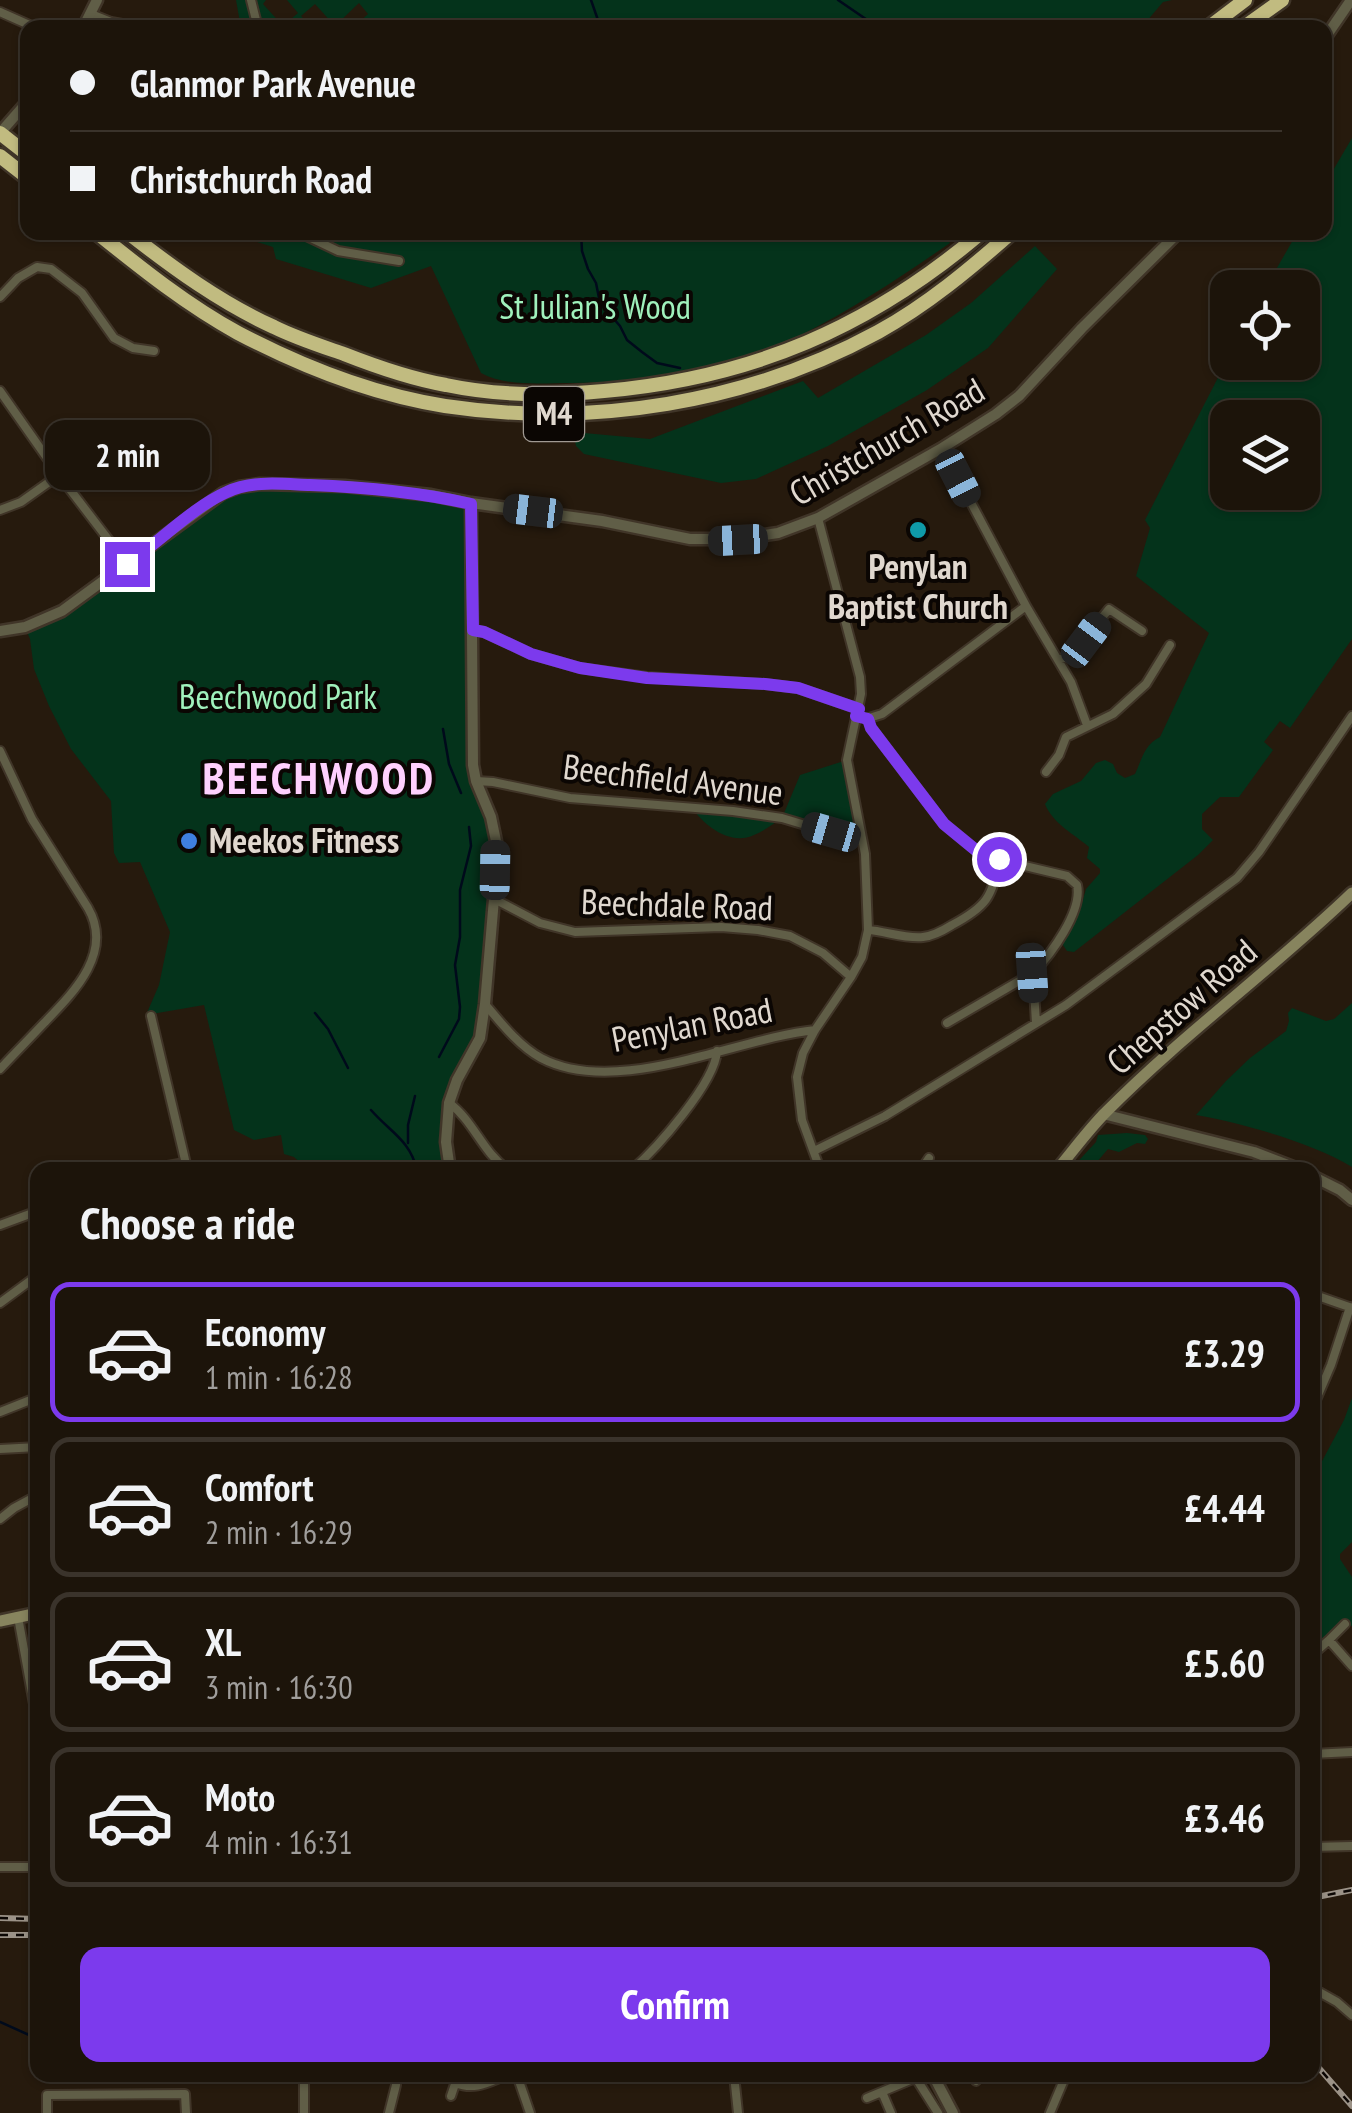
<!DOCTYPE html>
<html lang="en">
<head>
<meta charset="utf-8">
<style>
	body { margin:0; font-family:"PT Sans Narrow",sans-serif; background:#292118; color:#f1f3f6; height:100vh; display:flex; flex-direction:column; font-size:38px; white-space:nowrap }
	* { box-sizing:border-box; margin:0 }
	p { font-size:32px; color:#a09e9c }
	.icon { flex:none; width:55px; height:55px; fill:none; stroke:currentColor; stroke-width:2; stroke-linecap:round; stroke-linejoin:round }
	.map { position:relative; flex:1; overflow:hidden }
	.panel { position:absolute; left:30px; top:1162px; width:1290px; height:920px; display:flex; flex-direction:column; background:#1c140a; border-radius:20px; box-shadow:0 2px 8px #0004,0 0 0 2px #3a332b }
	.panel>* { flex:none }
	.banner { position:absolute; left:20px; top:20px; width:1312px; height:220px; border-radius:20px; box-shadow:0 2px 8px #0004,0 0 0 2px #3a332b; display:grid; align-content:center; height:220px; padding:0 50px; background:#1c140a }
	.fabs { position:absolute; left:1210px; top:270px; display:grid; gap:20px }
	.fabs a { display:grid; place-items:center; width:110px; height:110px; border-radius:20px; background:#1c140a; box-shadow:0 2px 8px #0004,0 0 0 2px #3a332b; font-size:50px }
	.end { position:absolute; width:45px; height:45px; margin:-22px; border:12px solid #7c3aed; background:#fff; box-shadow:0 0 0 5px #fff }
	.from { border-radius:50% }
	.bubble { position:absolute; height:70px; border-radius:20px; background:#1c140a; box-shadow:0 2px 8px #0004,0 0 0 2px #3a332b; font-size:32px; font-weight:700; line-height:70px; text-align:center }
	.car { position:absolute; width:30px; height:60px; margin:-30px -15px; border-radius:12px; box-shadow:0 0 8px 2px #0007; background:linear-gradient(#222 24%,#8ab4d8 0 40%,#222 0 76%,#8ab4d8 0 86%,#222 0) }
	.banner b { display:flex; align-items:center; gap:35px; height:95px; font-size:38px }
	.banner b+b { border-top:2px solid #3a332b }
	.banner i { width:25px; height:25px; background:#f1f3f6 }
	ul { padding:0; list-style:none }
	li { display:flex; align-items:center; gap:30px; height:140px; margin:0 20px 15px; padding:0 30px; border:5px solid #3a332b; border-radius:20px }
	li div { flex:1 }
	li b { display:block; font-size:38px }
	li em { font-style:normal; font-weight:700 }
	li.on { border-color:#7c3aed }
	li>.icon { width:90px; height:90px; stroke-width:1.5 }
	h2 { padding:0 50px; font-size:45px; line-height:120px }
	.cta { display:flex; gap:20px; margin-top:auto; padding:20px 50px }
	.cta a { flex:1; height:115px; border-radius:20px; background:#7c3aed; color:#fff; font-size:40px; font-weight:700; line-height:115px; text-align:center }
	.map>svg:first-child { display:block }
</style>
</head>
<body>
<div class="map">
<svg width="1352" height="2113" viewBox="0 0 1352 2113">
	<rect width="100%" height="100%" fill="#261a0d"/>
	<path fill="#04331b" fill-rule="evenodd" d="M236,0H266L263,4L283,26L298,13L287,0H1172L1163,2L1141,28L354,27L368,14L359,3L335,26L336,27H333L334,25L315,4L301,16L311,27L241,28Z
		M1352,138V639L1290,728L1280,721L1264,742L1273,750L1239,797H1220L1202,814V829L1213,840L1198,855L1074,952L1067,951L1063,945L1065,935L1080,910L1086,889L1100,873V869L1087,858L1089,847C1074,834 1053,824 1045,804L1053,794L1081,781L1096,763L1105,760L1113,764L1117,773L1125,778L1135,774C1142,759 1144,745 1160,737L1209,633L1136,576L1150,528L1145,520L1227,360L1228,362H1302V288L1266,287L1297,233L1325,232V184ZM1228,418H1302V492H1228Z
		M228,233H953L947,238L950,243C902,276 853,309 801,335C730,370 649,382 571,383C542,383 507,387 481,373L431,266L371,288L276,259L273,247Z
		M1035,246L1057,269L988,348L927,390L828,446L756,479L721,483L584,454L576,446L573,432L650,439L803,381L818,398L926,335L971,303Z
		M278,484L471,503L473,765L496,841L480,1038L452,1091L450,1170H308L294,1157L284,1154L281,1135L254,1140L234,1130L204,1005L146,1015L159,985L170,932L140,862L119,863L114,853L111,801L71,749L49,706L34,669L30,639L25,627L41,622L223,493Z
		M847,760L862,839L782,818C773,824 764,831 754,835C730,846 705,826 692,808L782,818L800,775Z
		M1352,1003V1167C1313,1143 1242,1123 1196,1115L1226,1081L1250,1058L1286,1031L1289,1021L1288,1013L1292,1008L1326,1021L1334,1019Z
		M1127,1133L1145,1135L1148,1139L1145,1144L1137,1143L1119,1152L1108,1149L1090,1170H1070L1096,1142L1098,1135Z
		M1352,1398V1542L1340,1554V1559L1352,1577V1626L1345,1624L1313,1655V1478L1344,1420Z"/>
	<g fill="none" stroke-linecap="round" stroke-linejoin="round">
		<path stroke="#000a1b" stroke-width="2.5" d="M591,0L599,23L598,28
			M838,0L879,28
			M581,232L582,251L588,269L596,283L600,303L620,326L627,340L642,352L657,363L680,368
			M443,729L449,764L461,793
			M315,1013L328,1029L348,1068
			M439,1057L459,1019L460,1007L455,965L460,937V890L471,846L469,827
			M371,1110C390,1132 410,1140 417,1170
			M408,1143V1125L415,1096
			M0,2022L38,2039
			M28,2034L38,2031"/>
		<g stroke="#403528" stroke-width="12">
			<path id="minor" d="M251,0L258,28
				M0,12L36,28
				M91,14L111,22L144,28
				M298,232L338,251L399,261
				M0,297L18,278L37,267L51,269L82,293L114,338L133,348L154,351
				M0,391L59,475L127,564
				M0,510L21,502L59,475
				M1026,606L1071,682L1087,725
				M473,630L484,632L531,654L580,668L647,677L765,684L798,688L859,709
				M1058,660L1071,656L1109,609L1142,631
				M866,719L882,714L1026,606L942,448
				M868,719L871,728L944,824L983,856L1067,876L1077,885C1083,911 1051,954 1033,973L1036,1023
				M0,751L32,819L88,908C114,953 73,993 44,1023C29,1039 14,1054 0,1069
				M1046,772L1059,755L1066,737L1113,714L1146,684L1170,645
				M476,781L493,782L570,798L733,811L782,818L852,839H862
				M494,899L540,923L575,932L721,927L758,930L790,936L823,953L851,977
				M868,930C885,931 905,939 923,937C933,936 944,930 952,925C986,907 993,897 999,859
				M485,1004C501,1023 519,1046 541,1058C617,1098 733,1039 815,1030
				M151,1016L186,1164
				M947,1023L1033,973
				M449,1103C474,1121 482,1152 508,1170
				M814,1151L885,1116L1066,1005L1237,878L1259,852L1352,716
				M145,1170L179,1164L216,1170
				M632,1170C656,1149 715,1083 717,1051
				M814,1170L817,1161L802,1120L797,1077L803,1053L815,1030L851,977L862,957L868,930L865,854L847,760L861,694L860,677L818,518
				M921,1170L929,1158
				M0,1225L38,1211
				M1312,1294L1352,1308
				M0,1303L38,1275
				M1312,1409L1331,1365L1350,1307
				M0,1412L38,1397
				M0,1449L38,1447
				M0,1519L14,1508L38,1495
				M18,1617L38,1726
				M1345,1624L1329,1640L1352,1666
				M1312,1655L1329,1640
				M1312,1754L1352,1752
				M1312,1847L1352,1846
				M0,1867H38
				M1312,1988L1337,2002L1352,2015
				M304,2075V2113
				M517,2075L530,2113
				M734,2075L738,2113
				M914,2075L938,2113
				M976,2081L981,2075
				M456,2083C474,2091 489,2082 507,2075
				M882,2092L891,2113
				M451,2096L458,2075
				M867,2098L915,2078
				M47,2113V2095L185,2094L186,2113
				M389,2113L396,2085
				M1050,2113L1066,2075"/>
		</g>
		<g stroke="#403528" stroke-width="15">
			<path id="tertiary" d="M83,28L97,0
				M1325,38L1351,0
				M0,133L28,101
				M0,631L25,627L62,611L223,493L239,487L260,484L345,486L431,495L471,503L602,521L690,539H737L778,533L818,518L942,448L996,414L1019,396L1082,328L1179,232
				M1103,1114L1254,1152L1301,1170
				M450,1170L446,1142L449,1103L457,1080L480,1038L485,1004L494,899L496,841L491,817L476,781L473,765L471,503
				M1312,1176L1340,1190L1352,1200
				M933,2075L953,2113"/>
		</g>
		<g stroke="#403528" stroke-width="16">
			<path id="secondary" d="M1057,1170C1073,1151 1088,1130 1106,1112C1183,1034 1273,969 1352,893
				M0,1621L38,1613"/>
		</g>
		<g stroke="#403528" stroke-width="19">
			<path id="motorway" d="M1208,28L1245,0
				M1243,28L1282,0
				M0,133L28,155
				M0,156L28,178
				M96,232C142,269 187,305 238,333C301,366 375,395 445,406C591,428 748,403 878,332C927,305 970,269 1012,232
				M127,232C173,268 221,303 274,327C296,338 321,346 344,354C377,367 412,379 446,385C498,396 552,396 604,391C752,378 869,328 982,232"/>
		</g>
		<use href="#minor" stroke="#605e47" stroke-width="8"/>
		<use href="#tertiary" stroke="#605e47" stroke-width="10"/>
		<use href="#secondary" stroke="#87845e" stroke-width="11"/>
		<use href="#motorway" stroke="#c1bb80" stroke-width="14"/>
		<g stroke="#9b9287" stroke-width="6">
			<path id="rail" d="M1312,1898L1352,1890
				M0,1918L38,1919
				M0,1935H38
				M1312,2060L1352,2106"/>
		</g>
		<use href="#rail" stroke="#0b0603" stroke-width="2.5" stroke-dasharray="8" stroke-linecap="butt"/>
	</g>
	<g fill="none" stroke-linecap="round" stroke-linejoin="round">
		<path stroke="#7c3aed" stroke-width="12" d="M127,564C158,543 193,507 227,492C252,480 283,484 310,485C365,487 418,492 471,504L473,630L484,632L531,654L580,668L647,678L765,684L798,688L859,709L856,716L868,719L871,728L944,824L983,856L999,859"/>
	</g>
	<circle fill="#0f9aa8" stroke="#0b0603" stroke-width="4" cx="918" cy="530" r="10"/>
	<circle fill="#3f7fe0" stroke="#0b0603" stroke-width="4" cx="189" cy="841" r="10"/>
	<g text-anchor="middle" stroke-width="8" stroke-linejoin="round" paint-order="stroke">
		<rect fill="#0b0603" stroke="#a09992" stroke-width="2.5" x="524" y="387" width="60" height="54" rx="8"/>
		<g font-size="32" font-weight="bold" fill="#e0d8cf">
			<text x="554" y="425">M4</text>
		</g>
		<g font-size="35" fill="#a0f1bc" stroke="#0b0603">
			<text x="595" y="319">St Julian's Wood</text>
			<text x="278" y="709">Beechwood Park</text>
		</g>
		<g font-size="35" fill="#e0d8cf" stroke="#0b0603">
			<text transform="translate(887 442) rotate(-30)" y="12">Christchurch Road</text>
			<text transform="translate(673 780) rotate(7)" y="12">Beechfield Avenue</text>
			<text transform="translate(677 905) rotate(2)" y="12">Beechdale Road</text>
			<text transform="translate(1182 1007) rotate(-41)" y="12">Chepstow Road</text>
			<text transform="translate(692 1025) rotate(-11)" y="12">Penylan Road</text>
		</g>
		<g font-size="35" font-weight="bold" fill="#e0d8cf" stroke="#0b0603">
			<text x="918" y="579">Penylan<tspan x="918" dy="40">Baptist Church</tspan></text>
			<text x="209" y="853" text-anchor="start">Meekos Fitness</text>
		</g>
		<g font-size="45" font-weight="bold" letter-spacing="2.5" fill="#ffd0fe" stroke="#0b0603">
			<text x="319" y="794">BEECHWOOD</text>
		</g>
	</g>
</svg>
<div class="fabs">
<a><svg class="icon" aria-label="locate" viewBox="0 0 24 24"><circle cx="12" cy="12" r="6"/><path d="M12 2v4M12 18v4M2 12h4M18 12h4"/></svg></a>
<a><svg class="icon" aria-label="layers" viewBox="0 0 24 24"><path d="M12 4l9 5-9 5-9-5zM3 14l9 5 9-5"/></svg></a>
</div>
<i class="end from" style="left:999px;top:859px"></i>
<i class="end" style="left:127px;top:564px"></i>
<div class="bubble" style="left:45px;top:420px;width:165px">2 min</div>
<i class="car" style="left:958px;top:478px;rotate:153deg"></i>
<i class="car" style="left:533px;top:511px;rotate:277deg"></i>
<i class="car" style="left:738px;top:540px;rotate:267deg"></i>
<i class="car" style="left:1086px;top:640px;rotate:37deg"></i>
<i class="car" style="left:831px;top:832px;rotate:286deg"></i>
<i class="car" style="left:495px;top:870px;rotate:1deg"></i>
<i class="car" style="left:1032px;top:973px;rotate:176deg"></i>
<div class="banner">
<b><i class="from"></i>Glanmor Park Avenue</b>
<b><i></i>Christchurch Road</b>
</div>
<section class="panel">
<h2>Choose a ride</h2>
<ul>
<li class="on"><svg class="icon" aria-label="car" viewBox="0 0 24 24"><path d="M5 17H2v-5l4-1 3-4h7l3 4 3 1v5h-3M9 17h6M6 11h13"/><circle cx="7" cy="17" r="2"/><circle cx="17" cy="17" r="2"/></svg><div><b>Economy</b><p>1 min · 16:28</p></div><em>£3.29</em></li>
<li><svg class="icon" aria-label="car" viewBox="0 0 24 24"><path d="M5 17H2v-5l4-1 3-4h7l3 4 3 1v5h-3M9 17h6M6 11h13"/><circle cx="7" cy="17" r="2"/><circle cx="17" cy="17" r="2"/></svg><div><b>Comfort</b><p>2 min · 16:29</p></div><em>£4.44</em></li>
<li><svg class="icon" aria-label="car" viewBox="0 0 24 24"><path d="M5 17H2v-5l4-1 3-4h7l3 4 3 1v5h-3M9 17h6M6 11h13"/><circle cx="7" cy="17" r="2"/><circle cx="17" cy="17" r="2"/></svg><div><b>XL</b><p>3 min · 16:30</p></div><em>£5.60</em></li>
<li><svg class="icon" aria-label="car" viewBox="0 0 24 24"><path d="M5 17H2v-5l4-1 3-4h7l3 4 3 1v5h-3M9 17h6M6 11h13"/><circle cx="7" cy="17" r="2"/><circle cx="17" cy="17" r="2"/></svg><div><b>Moto</b><p>4 min · 16:31</p></div><em>£3.46</em></li>
</ul>
<div class="cta"><a>Confirm</a></div>
</section>
</div>
</body>
</html>
